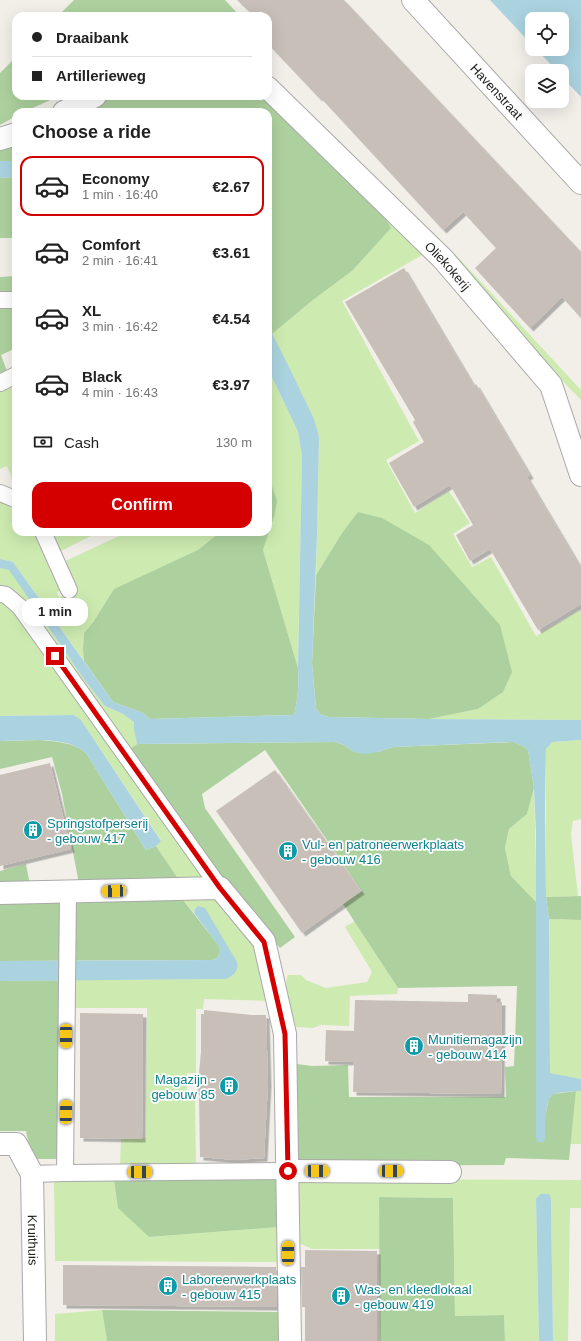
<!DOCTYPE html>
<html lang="en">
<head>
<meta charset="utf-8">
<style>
	body { margin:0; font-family:Helvetica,sans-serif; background:#f6f6f6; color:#222; height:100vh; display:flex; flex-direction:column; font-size:15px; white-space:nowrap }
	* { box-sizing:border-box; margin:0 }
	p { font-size:13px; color:#767676 }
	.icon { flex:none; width:22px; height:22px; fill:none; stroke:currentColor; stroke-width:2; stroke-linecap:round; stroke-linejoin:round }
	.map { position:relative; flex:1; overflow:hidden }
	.drawer { position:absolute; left:12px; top:108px; width:260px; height:428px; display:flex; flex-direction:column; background:#fff; border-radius:12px; box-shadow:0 4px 16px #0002 }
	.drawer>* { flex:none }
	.top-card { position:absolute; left:12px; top:12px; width:260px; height:88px; border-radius:12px; box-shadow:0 4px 16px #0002; display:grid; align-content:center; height:88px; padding:0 20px; background:#fff }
	.tools { position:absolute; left:525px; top:12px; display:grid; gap:8px }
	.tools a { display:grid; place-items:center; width:44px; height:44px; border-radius:8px; background:#fff; box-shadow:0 4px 16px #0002; font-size:20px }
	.end { position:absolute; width:18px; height:18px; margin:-9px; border:5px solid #d40000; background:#fff; box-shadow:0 0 0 2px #fff }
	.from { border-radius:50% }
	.bubble { position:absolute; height:28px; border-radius:12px; background:#fff; box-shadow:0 4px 16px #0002; font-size:13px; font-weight:700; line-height:28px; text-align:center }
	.car { position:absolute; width:12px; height:24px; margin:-12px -6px; border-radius:5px; box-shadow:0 0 3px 1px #0007; background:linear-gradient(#f5c518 24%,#345 0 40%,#f5c518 0 76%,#345 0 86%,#f5c518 0) }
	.top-card b { display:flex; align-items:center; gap:14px; height:38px; font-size:15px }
	.top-card b+b { border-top:1px solid #e0e0e0 }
	.top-card i { width:10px; height:10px; background:#222 }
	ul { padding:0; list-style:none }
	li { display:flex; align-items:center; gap:12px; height:60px; margin:0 8px 6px; padding:0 12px; border:2px solid transparent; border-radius:12px }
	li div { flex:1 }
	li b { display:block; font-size:15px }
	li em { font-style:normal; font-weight:700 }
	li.current { border-color:#d40000 }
	li>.icon { width:36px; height:36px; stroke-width:1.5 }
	h2 { padding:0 20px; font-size:18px; line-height:48px }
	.pay { display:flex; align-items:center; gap:10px; height:44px; padding:0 20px; font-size:15px }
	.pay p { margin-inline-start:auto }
	.primary-button { display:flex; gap:8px; margin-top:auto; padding:8px 20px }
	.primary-button a { flex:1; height:46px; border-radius:12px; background:#d40000; color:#fff; font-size:16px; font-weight:700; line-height:46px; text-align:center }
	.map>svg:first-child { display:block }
</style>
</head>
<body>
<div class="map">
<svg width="581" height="1341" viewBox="0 0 581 1341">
	<defs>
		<filter id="shadow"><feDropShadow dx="3.5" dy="3.5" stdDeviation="0" flood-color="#0004"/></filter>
	</defs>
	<rect width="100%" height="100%" fill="#f2efe9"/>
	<path fill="#cdebb0" d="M376,203L424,254L342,301L419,441L386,460L415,513L449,491L470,523L453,534L472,567L491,557L536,636L581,610V720L429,719L478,709L359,512L342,533L316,575L319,437L272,334L313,300L352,271Z
		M455,254L581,390V400L450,265Z
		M268,369L293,421L298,432L302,456L298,668L263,550L274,517L272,486H268Z
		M16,379V489L7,466L0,469V386Z
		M0,496L16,504V532H35L64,589L57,592L59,597L75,591L63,562L128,532H220L198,550L94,621L84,633L83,649L84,661L13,562L0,559Z
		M45,532H97V533L55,554Z
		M0,568L9,569L86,682L105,706L123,714L134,722V730L137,744L129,750L13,599L5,585L0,587Z
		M0,600L10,602L209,882L179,880L156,846L161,840L83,723L73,715L0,716Z
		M581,740V819L573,821L571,834L578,896L546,897V749L552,742Z
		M534,788L537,903L511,876L505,848L509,829L527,814Z
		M180,896L218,897L256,944L269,1001L204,999L203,1009H196V1073H187V1097L195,1098L196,1166H120L121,1139L146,1138L147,1008H75L76,980L226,979L233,975L195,909L194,913Z
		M549,919L581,920V1079L550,1074Z
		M355,921L398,988L397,994L350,996L349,1026L321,1025L313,1028L296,1027C292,1011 282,991 288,975H301L306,980L326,988L367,982L372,972L345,927Z
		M576,1091H581V1144H570Z
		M114,1179L149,1237L280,1227V1262L55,1261L54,1180Z
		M297,1179L581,1180V1208H570L568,1341H553L551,1199H536L539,1341H505L504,1315L455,1316L453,1198L379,1197L380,1249H312L299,1243Z
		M102,1310L107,1341H55V1314Z"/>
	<path fill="#add19e" d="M74,0H225L240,16H58Z
		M16,57V96H59L24,112H16V116L0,125V73Z
		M111,96H268L376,203L391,228L352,271L313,300L272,334L268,326V112H80Z
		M16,139V161H0V145Z
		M16,177L15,238H0V178Z
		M16,276V298H0V277Z
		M0,304H16V348L1,355L7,371L0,375Z
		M268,486H272L277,501L274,517L263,550L298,668C299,685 298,699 294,715L150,719L143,713L113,702L84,661L83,649L84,633L94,621L114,589L198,550L220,532H268Z
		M358,512L382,518L429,545L500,625L512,672L503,692L478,709L429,719L329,717L320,714L316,708L312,663L316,575L342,533Z
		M41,740C57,742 73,742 86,753L146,850L156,846L179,880L79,884L62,794L52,757L0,769V741Z
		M335,742L344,745L354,752H378L393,747L513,742L523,746L528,750L534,788L527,814L509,829L505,848L511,876L537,903L536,1137L546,1112L549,1098L553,1094L576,1091L569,1160L506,1158L504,1165L298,1166L297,1064L312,1066L348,1065L349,1097H506L505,1067L514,1066L517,986L398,988L343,904L362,891L265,750L202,794L205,808L295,937L280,948L216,877L129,750L137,744Z
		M26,864L30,885H0V871Z
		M180,896L219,946L220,953L217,958L212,960L0,961V897Z
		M581,896V920L549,919L546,897Z
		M72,980L60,1159H32L26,1131H0V981Z
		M114,1179L280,1180V1227L149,1237L118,1208Z
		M379,1197L453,1198L455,1316L504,1315L505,1341H380Z
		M102,1310L282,1312L281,1341H107Z"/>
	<path fill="#aad3df" d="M490,0H581V97L562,77V71H557L536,49H562V19H532V45Z
		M0,161H16V177L0,178Z
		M268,326L286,361L314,419L319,437L317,535L312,663L316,708L320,714L329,717L429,719L581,720V740L552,742L546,749L545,806L546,897L549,919L550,1073L581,1079V1091C575,1091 557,1092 552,1095C545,1100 545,1129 545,1138L543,1142H537L536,1137V834L534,788L528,750L523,746L512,742L393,747L378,752L365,754L354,752L344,745L335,742L137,744L134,730V722L123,714L105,706L86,682L9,570L0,568V559L13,562L113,702L143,713L150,719L294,715C298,699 299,685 298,668L302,456L298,432L293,421L268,369Z
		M73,715L80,719L83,723L161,841L156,846L146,850L86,753C66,735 26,741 0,741V716Z
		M198,906L205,908L237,962C239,971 234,975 226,979L0,981V961L212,960L217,958L220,953L219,946L194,913L195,909Z
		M540,1194H549L551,1199L553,1341H539L536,1199Z"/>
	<path fill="#c7bfb8" filter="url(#shadow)" d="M237,0H344L581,252V318L562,297L530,328L475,268L496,248L463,212L443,230L320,97L319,98L268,44V16H254Z
		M404,268L474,386L476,384L530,475L527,477L581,568V604L538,630L490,549L470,561L456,535L473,525L450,485L414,507L389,463L424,442L413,422L415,420L345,302Z
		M50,763L71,849L0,866V775Z
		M275,770L361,891L302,933L216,811Z
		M468,994L497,995V1002H502L501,1094L353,1092L354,1062L325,1061L326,1030L354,1031L355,1000L468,1002Z
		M204,1010L252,1015H266L268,1083L264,1158L235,1160L200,1157L199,1094H197L201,1052V1014H204Z
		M80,1013L143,1014L142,1139L80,1138Z
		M305,1250L377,1251V1341H305V1307H302L301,1267H305Z
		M63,1265L276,1267L277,1307L63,1305Z"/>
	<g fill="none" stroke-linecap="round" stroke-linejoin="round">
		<g stroke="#a9a9a9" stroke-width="18">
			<path id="service" d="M0,300H16
				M0,383L16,375
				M0,493L15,499H16
				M43,532L69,590
				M0,594L6,595L20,607L220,888
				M65,1173L68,892
				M32,1174L65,1173L288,1171"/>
		</g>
		<g stroke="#a9a9a9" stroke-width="24">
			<g id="minor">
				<path id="s1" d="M413,0L581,183"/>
				<path id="s2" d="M268,88L443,259L551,385L581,475"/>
				<path d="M64,112L95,96"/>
				<path d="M0,139L16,134"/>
				<path d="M0,893L220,888L264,941L285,1034L290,1341"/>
				<path id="s3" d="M0,1144H16L32,1174L35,1341"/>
				<path d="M288,1171L450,1172"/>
			</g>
		</g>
		<use href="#service" stroke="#fff" stroke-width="16"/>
		<use href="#minor" stroke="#fff" stroke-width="22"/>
	</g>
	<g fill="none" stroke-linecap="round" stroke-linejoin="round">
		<path stroke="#d40000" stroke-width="5" d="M55,656L220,888L264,942L285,1034L288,1171"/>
	</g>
	<defs>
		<g id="building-disc" transform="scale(1)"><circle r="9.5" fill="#0f9aa8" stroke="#fff"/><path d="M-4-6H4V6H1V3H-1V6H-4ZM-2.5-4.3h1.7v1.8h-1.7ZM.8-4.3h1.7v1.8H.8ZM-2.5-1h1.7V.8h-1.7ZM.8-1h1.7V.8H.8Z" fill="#fff"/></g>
	</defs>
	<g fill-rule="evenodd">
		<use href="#building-disc" x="33" y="830"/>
		<use href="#building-disc" x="288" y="851"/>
		<use href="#building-disc" x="414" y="1046"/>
		<use href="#building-disc" x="229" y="1086"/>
		<use href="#building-disc" x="168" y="1286"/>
		<use href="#building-disc" x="341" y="1296"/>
	</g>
	<g text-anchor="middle" stroke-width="3.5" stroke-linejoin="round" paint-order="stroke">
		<g font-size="13" fill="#222" stroke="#fff">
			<text dy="5" stroke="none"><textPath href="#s1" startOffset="124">Havenstraat</textPath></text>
			<text dy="5" stroke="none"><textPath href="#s2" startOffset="253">Oliekokerij</textPath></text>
			<text dy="5" stroke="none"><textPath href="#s3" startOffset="116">Kruithuis</textPath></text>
		</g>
		<g font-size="13" fill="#0d838f" stroke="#fff" text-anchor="start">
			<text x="47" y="828">Springstofperserij<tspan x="47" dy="15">- gebouw 417</tspan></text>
			<text x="302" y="849">Vul- en patroneerwerkplaats<tspan x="302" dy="15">- gebouw 416</tspan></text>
			<text x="428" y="1044">Munitiemagazijn<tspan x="428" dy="15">- gebouw 414</tspan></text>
			<text x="215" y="1084" text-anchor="end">Magazijn -<tspan x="215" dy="15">gebouw 85</tspan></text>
			<text x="182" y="1284">Laboreerwerkplaats<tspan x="182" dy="15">- gebouw 415</tspan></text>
			<text x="355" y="1294">Was- en kleedlokaal<tspan x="355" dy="15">- gebouw 419</tspan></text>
		</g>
	</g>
</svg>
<div class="tools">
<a><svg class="icon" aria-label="locate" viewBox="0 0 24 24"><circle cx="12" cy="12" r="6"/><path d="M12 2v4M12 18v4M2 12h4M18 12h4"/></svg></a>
<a><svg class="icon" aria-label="layers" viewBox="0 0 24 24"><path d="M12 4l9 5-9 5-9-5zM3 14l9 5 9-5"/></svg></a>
</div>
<i class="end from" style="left:288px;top:1171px"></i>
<i class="end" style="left:55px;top:656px"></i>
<div class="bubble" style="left:22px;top:598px;width:66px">1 min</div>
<i class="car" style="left:114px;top:891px;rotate:268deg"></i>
<i class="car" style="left:66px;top:1036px;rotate:180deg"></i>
<i class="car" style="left:66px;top:1112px;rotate:1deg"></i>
<i class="car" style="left:317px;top:1171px;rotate:90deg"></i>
<i class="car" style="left:391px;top:1171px;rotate:90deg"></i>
<i class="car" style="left:140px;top:1172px;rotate:90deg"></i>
<i class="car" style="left:288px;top:1253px;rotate:0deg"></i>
<div class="top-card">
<b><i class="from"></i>Draaibank</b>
<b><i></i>Artillerieweg</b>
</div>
<section class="drawer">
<h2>Choose a ride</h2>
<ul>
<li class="current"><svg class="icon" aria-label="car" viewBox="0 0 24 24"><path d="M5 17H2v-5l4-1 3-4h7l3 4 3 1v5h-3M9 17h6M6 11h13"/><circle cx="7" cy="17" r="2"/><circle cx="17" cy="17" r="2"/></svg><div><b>Economy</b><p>1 min · 16:40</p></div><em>€2.67</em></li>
<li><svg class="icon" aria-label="car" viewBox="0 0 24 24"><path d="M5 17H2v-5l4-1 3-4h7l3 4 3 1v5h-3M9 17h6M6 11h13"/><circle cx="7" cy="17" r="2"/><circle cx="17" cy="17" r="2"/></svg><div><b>Comfort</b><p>2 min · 16:41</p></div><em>€3.61</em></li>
<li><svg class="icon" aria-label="car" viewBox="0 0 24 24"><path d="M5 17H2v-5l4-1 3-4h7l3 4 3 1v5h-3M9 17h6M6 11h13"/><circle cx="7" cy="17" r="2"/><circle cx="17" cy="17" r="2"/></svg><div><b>XL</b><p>3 min · 16:42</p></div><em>€4.54</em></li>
<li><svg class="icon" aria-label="car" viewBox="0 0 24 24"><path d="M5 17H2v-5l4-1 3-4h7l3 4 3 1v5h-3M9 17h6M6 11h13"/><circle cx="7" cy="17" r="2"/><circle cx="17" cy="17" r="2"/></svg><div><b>Black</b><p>4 min · 16:43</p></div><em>€3.97</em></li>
</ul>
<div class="pay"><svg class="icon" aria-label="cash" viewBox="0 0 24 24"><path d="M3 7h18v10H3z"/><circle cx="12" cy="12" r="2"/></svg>Cash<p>130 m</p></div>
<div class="primary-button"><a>Confirm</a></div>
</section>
</div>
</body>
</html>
